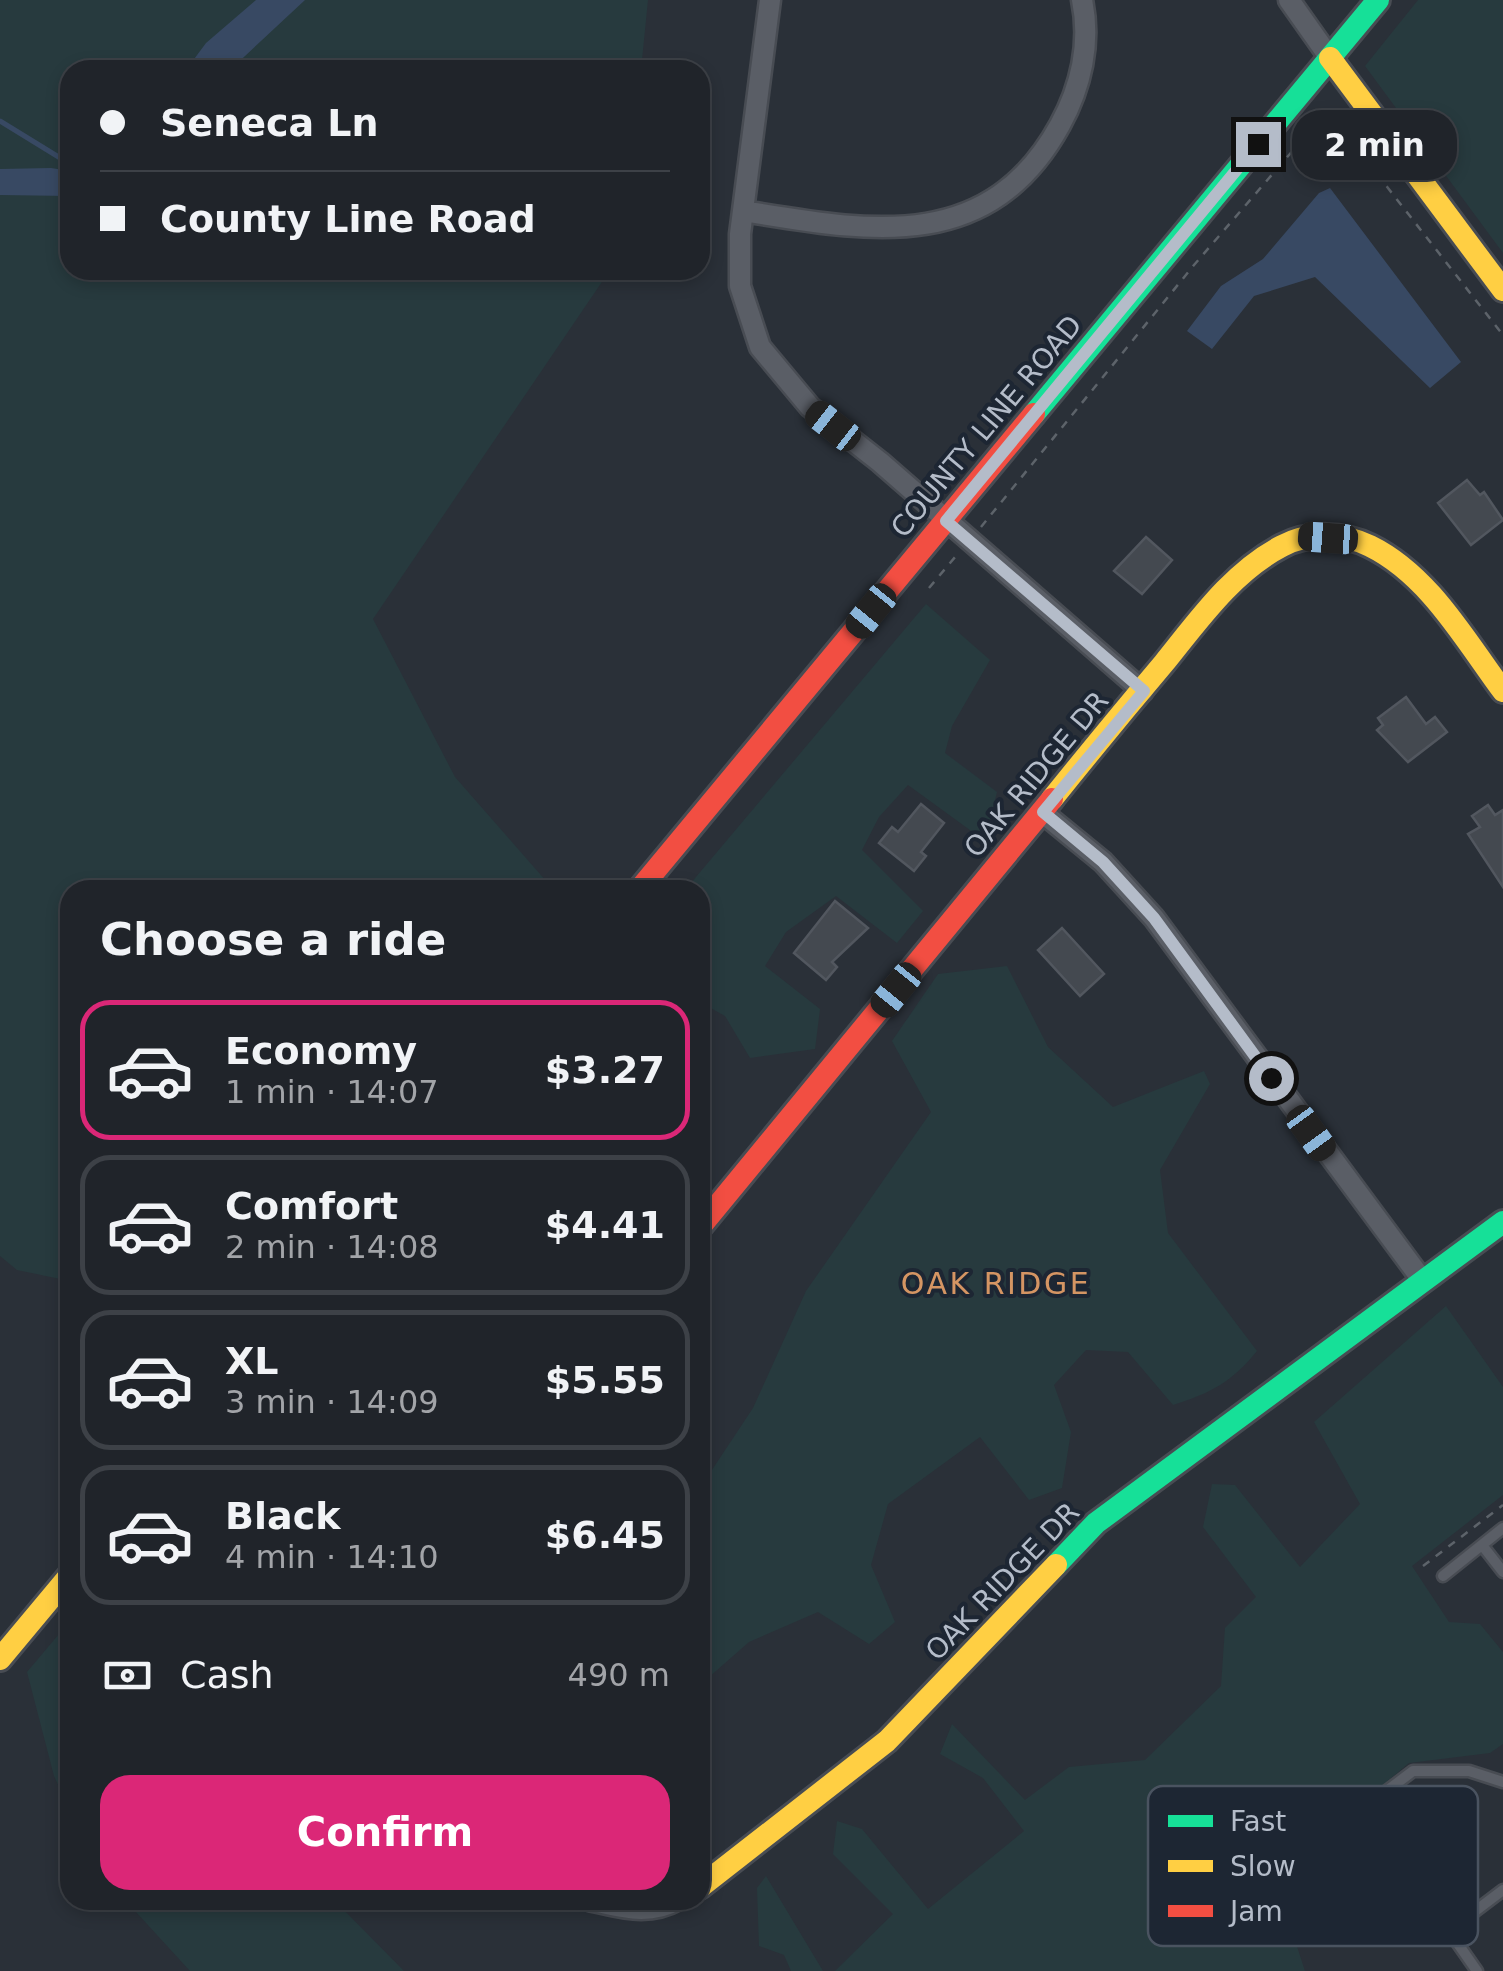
<!DOCTYPE html>
<html lang="en">
<head>
<meta charset="utf-8">
<style>
	body { margin:0; font-family:"DejaVu Sans",sans-serif; background:#282c32; color:#f1f3f6; height:100vh; display:flex; flex-direction:column; font-size:38px; white-space:nowrap }
	* { box-sizing:border-box; margin:0 }
	p { font-size:32px; color:#a2a4a8 }
	.icon { flex:none; width:55px; height:55px; fill:none; stroke:currentColor; stroke-width:2; stroke-linecap:round; stroke-linejoin:round }
	.map { position:relative; flex:1; overflow:hidden }
	.panel { position:absolute; left:60px; top:880px; width:650px; height:1030px; display:flex; flex-direction:column; background:#20242a; border-radius:30px; box-shadow:0 5px 15px #0003,0 0 0 2px #3d4147 }
	.panel>* { flex:none }
	.hud { position:absolute; left:60px; top:60px; width:650px; height:220px; border-radius:30px; box-shadow:0 5px 15px #0003,0 0 0 2px #3d4147; display:grid; align-content:center; height:220px; padding:0 40px; background:#20242a }
	.end { position:absolute; width:45px; height:45px; margin:-22px; border:12px solid #b4bcc9; background:#111; box-shadow:0 0 0 5px #111 }
	.from { border-radius:50% }
	.bubble { position:absolute; height:70px; border-radius:30px; background:#20242a; box-shadow:0 5px 15px #0003,0 0 0 2px #3d4147; font-size:32px; font-weight:800; line-height:70px; text-align:center }
	.car { position:absolute; width:30px; height:60px; margin:-30px -15px; border-radius:12px; box-shadow:0 0 8px 2px #0007; background:linear-gradient(#222 24%,#8ab4d8 0 40%,#222 0 76%,#8ab4d8 0 86%,#222 0) }
	.hud b { display:flex; align-items:center; gap:35px; height:95px; font-size:38px }
	.hud b+b { border-top:2px solid #3d4147 }
	.hud i { width:25px; height:25px; background:#f1f3f6 }
	ul { padding:0; list-style:none }
	li { display:flex; align-items:center; gap:30px; height:140px; margin:0 20px 15px; padding:0 20px; border:5px solid #3d4147; border-radius:30px }
	li div { flex:1 }
	li b { display:block; font-size:38px }
	li em { font-style:normal; font-weight:800 }
	li.current { border-color:#db2777 }
	li>.icon { width:90px; height:90px; stroke-width:1.5 }
	h2 { padding:0 40px; font-size:45px; line-height:120px }
	.pay { display:flex; align-items:center; gap:25px; height:110px; padding:0 40px; font-size:38px }
	.pay p { margin-inline-start:auto }
	.action { display:flex; gap:20px; margin-top:auto; padding:20px 40px }
	.action a { flex:1; height:115px; border-radius:30px; background:#db2777; color:#fff; font-size:40px; font-weight:800; line-height:115px; text-align:center }
	.map>svg:first-child { display:block }
</style>
</head>
<body>
<div class="map">
<svg width="1503" height="1971" viewBox="0 0 1503 1971">
	<rect width="100%" height="100%" fill="#2a3038"/>
	<path fill="#273a3e" d="M0,0H648L641,70H70V270H610L373,619L455,777L554,890H70V1281L17,1270L0,1256Z
		M1418,0H1503V253L1365,66Z
		M926,604L990,660L952,726L945,753L997,792L985,841L908,785L879,817L862,850L923,911L897,943L836,896L786,932L765,966L820,1009L815,1049L750,1058L725,1016L707,1006L700,1036V890H685Z
		M1007,966L1048,1047L1113,1107L1204,1071L1210,1084L1160,1170L1168,1233L1257,1351C1232,1382 1211,1393 1173,1405L1128,1352L1086,1350L1054,1385L1071,1432L1062,1488L1029,1500L980,1437L888,1504L871,1565L895,1622L869,1644L818,1612L749,1642L700,1685V1488L753,1408L806,1291L931,1112L892,1041L938,974Z
		M1446,1306L1503,1387V1495L1412,1566L1449,1622L1480,1624L1503,1652V1744L1490,1753L1409,1763L1327,1832L1287,1916L1305,1971H835L893,1914L833,1854L837,1821L862,1829L928,1909L1024,1831L983,1778L940,1754L952,1724L1025,1800L1069,1767L1145,1760L1221,1686L1225,1628L1256,1597L1203,1527L1212,1484L1235,1485L1300,1567L1360,1504L1314,1422Z
		M70,1621V1810L54,1776L27,1672Z
		M766,1876L823,1971H791L784,1955L759,1946L757,1888Z
		M125,1900H334L404,1971H190Z"/>
	<path fill="#384963" d="M256,0H305L230,70H186L206,43Z
		M51,168L70,171V196L0,195V169Z
		M1330,188L1461,362L1430,388L1315,277L1254,296L1212,349L1187,331L1221,286L1263,259L1319,193Z"/>
	<g fill="none" stroke-linecap="round" stroke-linejoin="round">
		<path stroke="#384963" stroke-width="5" d="M0,121L70,164"/>
	</g>
	<path fill="#444950" stroke="#52575f" stroke-width="2.5" d="M1467,480L1480,495L1484,492L1503,520L1471,545L1438,503Z
		M1146,537L1172,560L1142,594L1114,571Z
		M1406,697L1426,724L1435,717L1447,732L1408,762L1377,730L1383,725L1378,718Z
		M921,804L944,823L921,852L926,856L914,871L879,843L892,827L898,832Z
		M1488,805L1495,815L1503,810V887L1468,834L1480,827L1472,816Z
		M835,901L868,928L832,962L837,967L826,980L794,953Z
		M1062,928L1104,974L1080,996L1038,950Z"/>
	<g fill="none" stroke-linecap="round" stroke-linejoin="round">
		<g stroke="#484c53" stroke-width="15">
			<path id="lane" d="M1482,1545L1503,1572
				M1443,1576L1503,1528
				M1376,1799L1413,1771H1469L1503,1782
				M1477,1971L1449,1931L1503,1890"/>
		</g>
		<g stroke="#484c53" stroke-width="25">
			<path id="street" d="M770,0L740,234V286L760,347L810,407L880,462L1143,691
				M1289,0L1330,58
				M743,211C867,231 988,256 1060,125C1081,87 1091,43 1082,0
				M1043,813L1103,862L1154,918L1423,1281
				M589,1900C619,1907 649,1916 677,1900"/>
		</g>
		<g stroke="#484c53" stroke-width="28">
			<path id="fast" d="M1034,414L1378,0
				M1056,1565L1096,1523L1503,1222"/>
		</g>
		<g stroke="#484c53" stroke-width="28">
			<path id="slow" d="M1330,58L1503,290
				M1052,799C1089,753 1126,708 1164,663C1198,621 1232,572 1282,546C1309,532 1344,533 1370,546C1429,575 1465,640 1503,691
				M0,1659L70,1575
				M700,1887L887,1741L1056,1565"/>
		</g>
		<g stroke="#484c53" stroke-width="28">
			<path id="jam" d="M639,890L1034,414
				M700,1227L1052,799"/>
		</g>
		<path stroke="#5d636a" stroke-width="2.5" stroke-dasharray="8 8" stroke-linecap="butt" d="M981,527L1194,265L1314,126L1333,123L1341,128L1503,335
			M929,588L956,556
			M1423,1566L1503,1505"/>
		<use href="#lane" stroke="#5a5e66" stroke-width="10"/>
		<use href="#street" stroke="#5a5e66" stroke-width="20"/>
		<use href="#fast" stroke="#16e098" stroke-width="22"/>
		<use href="#slow" stroke="#ffcf43" stroke-width="22"/>
		<use href="#jam" stroke="#f24e42" stroke-width="22"/>
	</g>
	<g fill="none" stroke-linecap="round" stroke-linejoin="round">
		<path stroke="#b4bcc9" stroke-width="12" d="M1258,144L946,521L1144,691L1043,812L1103,862L1154,918L1271,1078"/>
	</g>
	<g text-anchor="middle" stroke-width="8" stroke-linejoin="round" paint-order="stroke">
		<g font-size="28" fill="#b4bcc9" stroke="#1d2633">
			<text transform="translate(986 426) rotate(-50)" y="10">COUNTY LINE ROAD</text>
			<text transform="translate(1036 774) rotate(-50)" y="10">OAK RIDGE DR</text>
			<text transform="translate(1002 1581) rotate(-46)" y="10">OAK RIDGE DR</text>
		</g>
		<g font-size="30" letter-spacing="2.5" fill="#d59563" stroke="#1d2633">
			<text x="996" y="1294">OAK RIDGE</text>
		</g>
	</g>
	<rect x="1148" y="1786" width="330" height="160" rx="15" fill="#1d2633" stroke="#4a5360" stroke-width="2.5"/>
	<rect x="1168" y="1815" width="45" height="12" fill="#16e098"/>
	<rect x="1168" y="1860" width="45" height="12" fill="#ffcf43"/>
	<rect x="1168" y="1905" width="45" height="12" fill="#f24e42"/>
	<g font-size="28" fill="#b4bcc9">
		<text x="1230" y="1831">Fast</text>
		<text x="1230" y="1876">Slow</text>
		<text x="1230" y="1921">Jam</text>
	</g>
</svg>
<i class="end from" style="left:1271px;top:1078px"></i>
<i class="end" style="left:1258px;top:144px"></i>
<div class="bubble" style="left:1292px;top:110px;width:165px">2 min</div>
<i class="car" style="left:833px;top:426px;rotate:308deg"></i>
<i class="car" style="left:1328px;top:538px;rotate:274deg"></i>
<i class="car" style="left:871px;top:611px;rotate:219deg"></i>
<i class="car" style="left:896px;top:990px;rotate:219deg"></i>
<i class="car" style="left:1311px;top:1133px;rotate:144deg"></i>
<div class="hud">
<b><i class="from"></i>Seneca Ln</b>
<b><i></i>County Line Road</b>
</div>
<section class="panel">
<h2>Choose a ride</h2>
<ul>
<li class="current"><svg class="icon" aria-label="car" viewBox="0 0 24 24"><path d="M5 17H2v-5l4-1 3-4h7l3 4 3 1v5h-3M9 17h6M6 11h13"/><circle cx="7" cy="17" r="2"/><circle cx="17" cy="17" r="2"/></svg><div><b>Economy</b><p>1 min · 14:07</p></div><em>$3.27</em></li>
<li><svg class="icon" aria-label="car" viewBox="0 0 24 24"><path d="M5 17H2v-5l4-1 3-4h7l3 4 3 1v5h-3M9 17h6M6 11h13"/><circle cx="7" cy="17" r="2"/><circle cx="17" cy="17" r="2"/></svg><div><b>Comfort</b><p>2 min · 14:08</p></div><em>$4.41</em></li>
<li><svg class="icon" aria-label="car" viewBox="0 0 24 24"><path d="M5 17H2v-5l4-1 3-4h7l3 4 3 1v5h-3M9 17h6M6 11h13"/><circle cx="7" cy="17" r="2"/><circle cx="17" cy="17" r="2"/></svg><div><b>XL</b><p>3 min · 14:09</p></div><em>$5.55</em></li>
<li><svg class="icon" aria-label="car" viewBox="0 0 24 24"><path d="M5 17H2v-5l4-1 3-4h7l3 4 3 1v5h-3M9 17h6M6 11h13"/><circle cx="7" cy="17" r="2"/><circle cx="17" cy="17" r="2"/></svg><div><b>Black</b><p>4 min · 14:10</p></div><em>$6.45</em></li>
</ul>
<div class="pay"><svg class="icon" aria-label="cash" viewBox="0 0 24 24"><path d="M3 7h18v10H3z"/><circle cx="12" cy="12" r="2"/></svg>Cash<p>490 m</p></div>
<div class="action"><a>Confirm</a></div>
</section>
</div>
</body>
</html>
